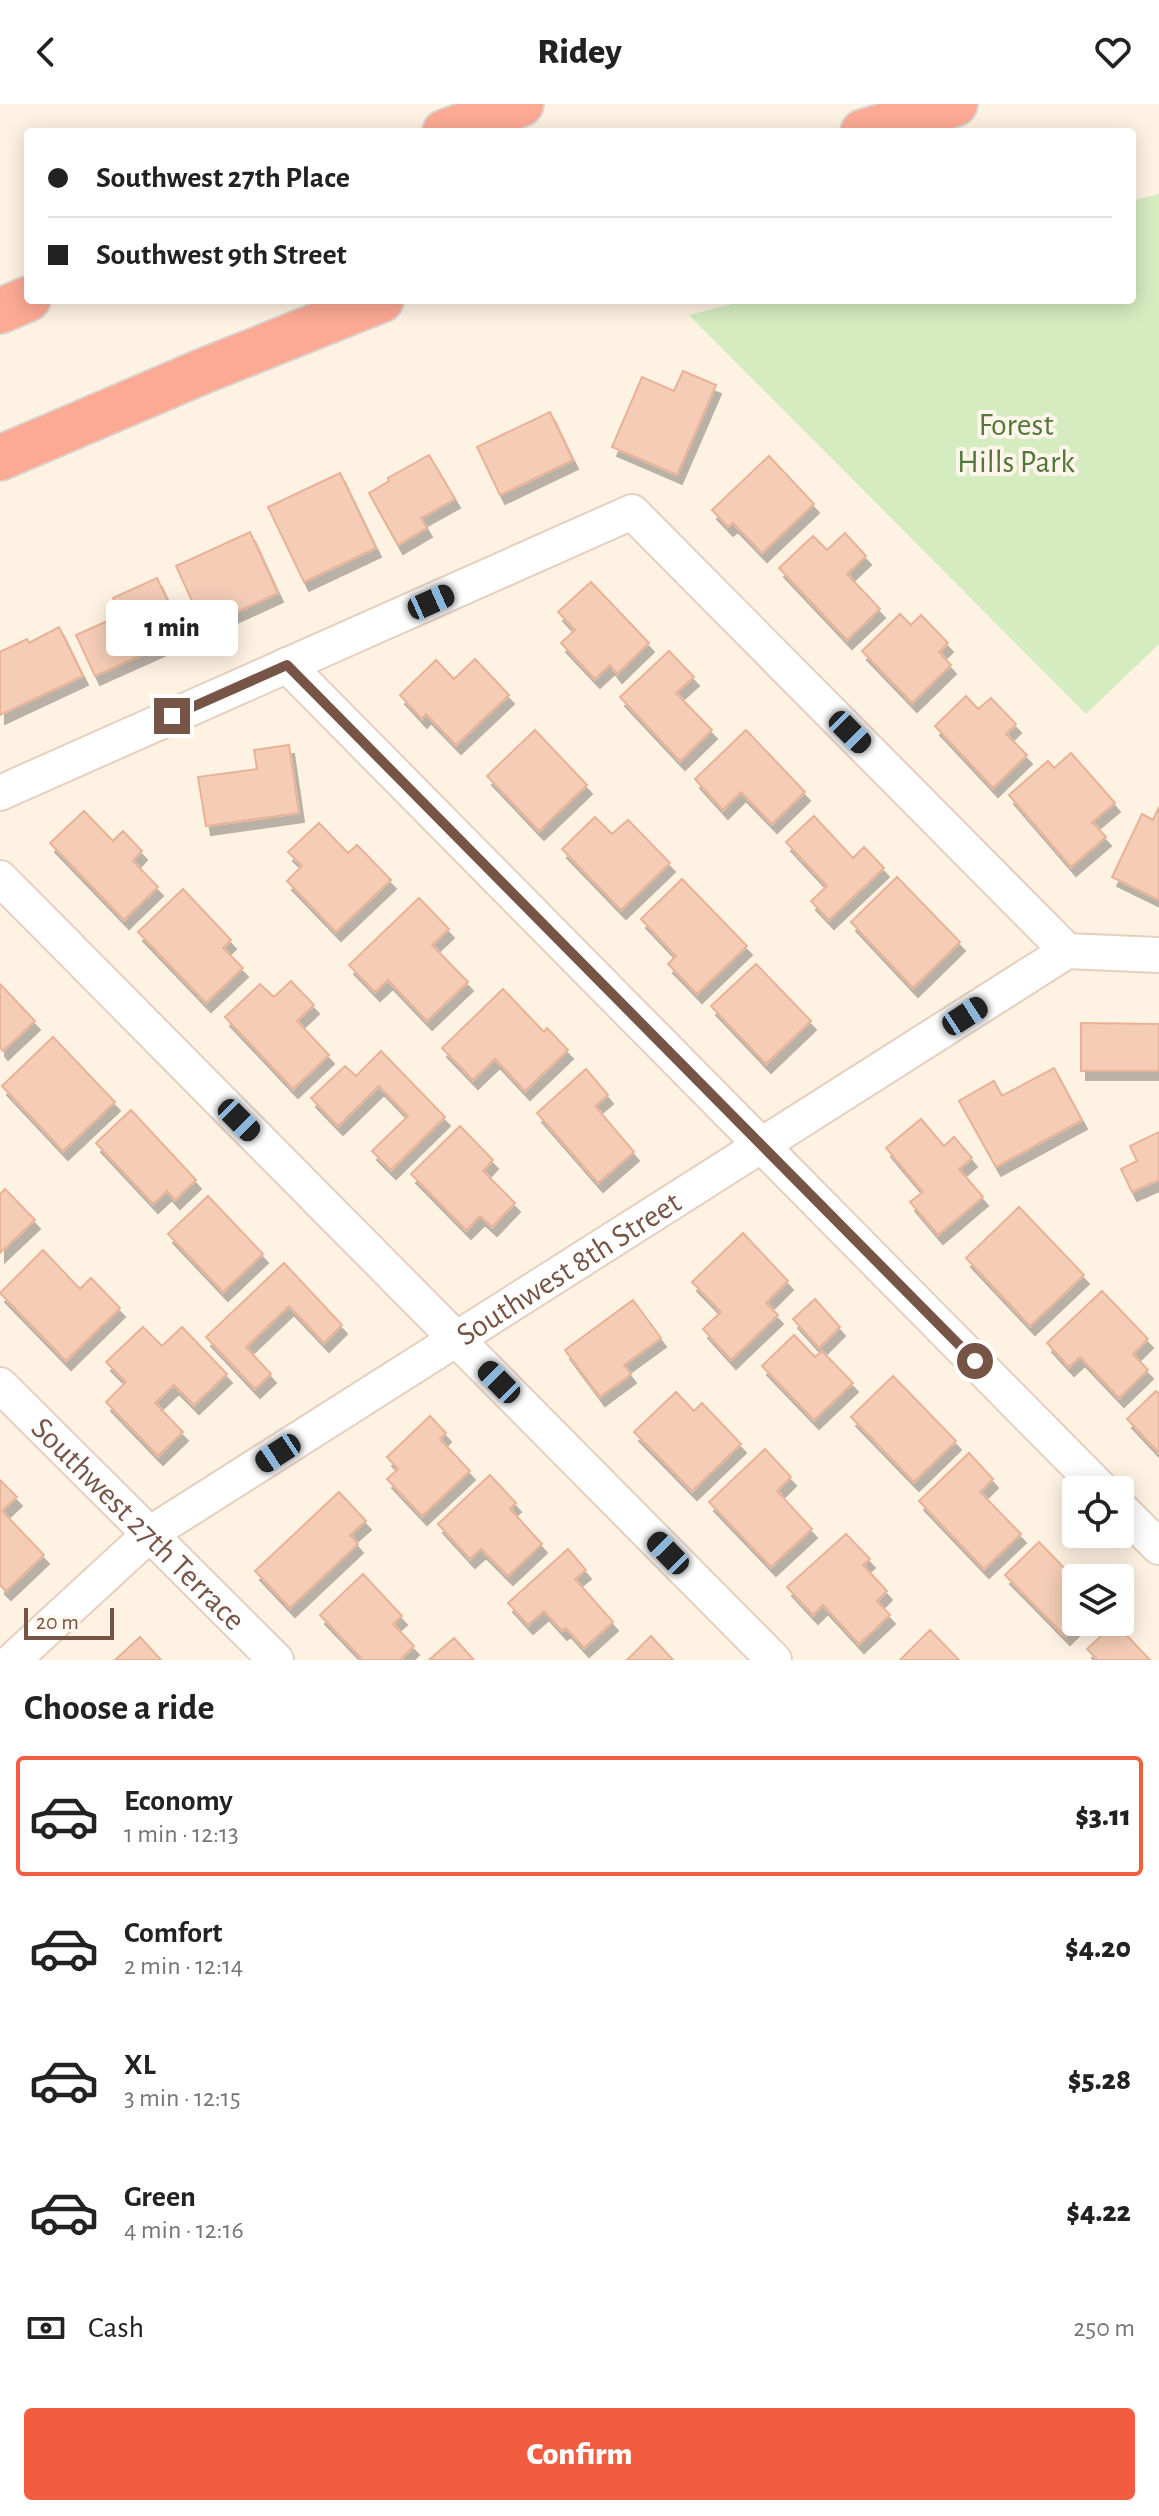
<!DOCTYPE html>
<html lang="en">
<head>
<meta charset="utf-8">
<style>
	body { margin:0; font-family:"Alegreya Sans",sans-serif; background:#f6f6f6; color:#222; height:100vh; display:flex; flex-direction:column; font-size:30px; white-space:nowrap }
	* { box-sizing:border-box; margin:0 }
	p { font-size:26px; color:#767676 }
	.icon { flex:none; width:44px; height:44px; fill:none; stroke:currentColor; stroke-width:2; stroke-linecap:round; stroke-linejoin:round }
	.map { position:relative; height:1556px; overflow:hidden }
	.details { display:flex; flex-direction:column; background:#fff; flex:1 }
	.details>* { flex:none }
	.banner { position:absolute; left:24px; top:24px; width:1112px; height:176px; border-radius:8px; box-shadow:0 4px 20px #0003; display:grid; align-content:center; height:176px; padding:0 24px; background:#fff }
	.tools { position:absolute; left:1062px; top:1372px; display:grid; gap:16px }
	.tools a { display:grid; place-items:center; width:72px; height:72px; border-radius:8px; background:#fff; box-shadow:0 4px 20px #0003; font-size:40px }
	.scale { position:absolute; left:24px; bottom:20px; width:90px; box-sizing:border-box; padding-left:8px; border:4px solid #775546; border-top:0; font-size:22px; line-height:28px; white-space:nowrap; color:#775546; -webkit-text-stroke:6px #fff5ea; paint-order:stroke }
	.end { position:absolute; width:36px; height:36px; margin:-18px; border:10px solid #775546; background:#fff; box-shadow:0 0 0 4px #fff }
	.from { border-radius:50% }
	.bubble { position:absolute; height:56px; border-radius:8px; background:#fff; box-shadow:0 4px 20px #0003; font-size:26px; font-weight:800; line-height:56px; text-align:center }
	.car { position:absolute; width:24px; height:48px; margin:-24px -12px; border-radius:10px; box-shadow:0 0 6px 2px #0007; background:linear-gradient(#222 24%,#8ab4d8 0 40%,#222 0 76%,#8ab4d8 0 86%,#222 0) }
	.banner b { display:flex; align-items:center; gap:28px; height:76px; font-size:30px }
	.banner b+b { border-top:2px solid #e0e0e0 }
	.banner i { width:20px; height:20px; background:#222 }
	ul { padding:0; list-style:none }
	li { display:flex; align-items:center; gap:24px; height:120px; margin:0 16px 12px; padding:0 8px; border:4px solid transparent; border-radius:8px }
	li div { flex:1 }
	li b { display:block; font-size:30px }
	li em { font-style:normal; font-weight:800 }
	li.current { border-color:#f15d3e }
	li>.icon { width:72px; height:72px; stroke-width:1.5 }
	h2 { padding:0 24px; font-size:36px; line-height:96px }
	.pay { display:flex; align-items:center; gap:20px; height:88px; padding:0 24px; font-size:30px }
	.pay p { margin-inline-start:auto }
	.button { display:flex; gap:16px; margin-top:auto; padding:16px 24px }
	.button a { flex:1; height:92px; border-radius:8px; background:#f15d3e; color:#fff; font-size:32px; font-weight:800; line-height:92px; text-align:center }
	header { display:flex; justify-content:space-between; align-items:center; height:104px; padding:0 24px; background:#fff; font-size:36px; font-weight:800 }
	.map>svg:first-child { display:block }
</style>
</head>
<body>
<header><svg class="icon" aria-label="back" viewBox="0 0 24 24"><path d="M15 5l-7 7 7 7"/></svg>Ridey<svg class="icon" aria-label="heart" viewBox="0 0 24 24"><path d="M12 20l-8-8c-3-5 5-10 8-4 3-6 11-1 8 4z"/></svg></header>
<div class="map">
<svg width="1159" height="1556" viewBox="0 0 1159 1556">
	<defs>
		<filter id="shadow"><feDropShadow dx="5" dy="9" stdDeviation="0" flood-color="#0004"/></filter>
	</defs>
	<rect width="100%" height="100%" fill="#fef2e2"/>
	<path fill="#d4ecbf" d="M1159,90V540L1086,610L689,211L748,196H1132V97Z"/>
	<path fill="#f5cdb7" stroke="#e9b297" stroke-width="2" filter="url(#shadow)" d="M683,267L716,281L677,371L612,343L642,273L674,287Z
		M550,308L573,356L500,391L477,343Z
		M429,351L455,395L421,414L427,424L398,441L369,389L389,377L388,374Z
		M769,352L814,400L762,449L733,419L728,423L712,406Z
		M340,369L376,444L304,478L268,403Z
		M250,428L278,489L204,523L176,462Z
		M845,429L866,452L847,470L880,505L847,536L779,464L813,432L827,446Z
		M157,474L184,532L95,572L76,531L121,511L113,494Z
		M591,478L649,539L617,570L610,561L595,575L561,539L575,526L558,508Z
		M900,510L911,521L921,511L948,539L939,548L951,561L912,599L862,547Z
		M59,523L83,572L0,611V548L27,535L29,539Z
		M669,547L694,573L676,589L712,626L680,657L620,593Z
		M475,555L509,591L456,641L426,610L422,615L400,591L436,556L454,575Z
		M966,592L978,605L991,594L1016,620L1006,630L1027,651L993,684L935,622Z
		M535,626L587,681L539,727L487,672Z
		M746,626L805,688L772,720L741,688L723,706L695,675Z
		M289,641L299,709L206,722L198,673L257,665L254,646Z
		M1071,649L1115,699L1092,718L1106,733L1071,763L1009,691L1048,657L1054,664Z
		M1159,703V796L1112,773L1142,710L1153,716Z
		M84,707L113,737L123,727L142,747L133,757L158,783L124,816L50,739Z
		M814,712L853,754L864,743L884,764L829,816L811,797L827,782L786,738Z
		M595,713L612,730L628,716L670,759L621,806L562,745Z
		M319,719L348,749L357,741L391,776L336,828L287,777L302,762L288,748Z
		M897,773L960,838L913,884L851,818Z
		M682,775L747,842L697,890L668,860L676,852L641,815Z
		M183,785L231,836L223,844L243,864L206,899L138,828Z
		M419,794L449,825L432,841L468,878L427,917L388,876L375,888L349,861Z
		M756,860L811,917L766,960L711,902Z
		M291,877L314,901L297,917L329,951L293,985L225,913L260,880L274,893Z
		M0,880L35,917L3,947L0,943Z
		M503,885L544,928L547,924L568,946L525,987L495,955L473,976L442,944Z
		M1081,919L1159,920V967H1081Z
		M53,933L115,998L63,1047L2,982Z
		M381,947L445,1013L391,1066L372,1047L408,1012L379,982L338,1022L311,994L345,962L356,972Z
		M1054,964L1082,1016L996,1063L959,997L994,977L1002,992Z
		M586,965L608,991L595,1002L634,1048L598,1079L537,1009Z
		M131,1006L196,1076L175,1096L167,1087L153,1100L96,1039Z
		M921,1015L944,1042L954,1033L972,1054L959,1065L983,1093L938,1131L910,1098L923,1088L886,1044Z
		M460,1022L493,1056L483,1067L515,1099L492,1123L480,1112L466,1126L411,1070Z
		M1159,1028V1076L1132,1088L1121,1065L1137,1057L1130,1042Z
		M5,1085L35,1116L0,1149V1090Z
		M208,1092L263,1150L223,1188L168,1130Z
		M1019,1103L1084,1171L1030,1222L966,1154Z
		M743,1129L788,1177L766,1199L778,1211L731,1256L703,1225L721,1208L692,1178Z
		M43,1146L80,1185L91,1174L120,1204L66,1257L0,1189Z
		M284,1159L342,1221L324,1239L289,1202L246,1243L271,1270L255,1285L206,1233Z
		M1102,1187L1148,1235L1133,1250L1148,1266L1119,1294L1080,1253L1069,1263L1047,1239Z
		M815,1195L840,1223L819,1244L793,1215Z
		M633,1196L661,1234L624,1261L631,1270L600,1293L565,1246Z
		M143,1223L162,1242L182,1223L227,1270L194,1301L174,1281L155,1299L183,1328L158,1352L106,1298L126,1278L106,1258Z
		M794,1231L815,1253L822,1247L853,1279L814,1316L762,1262Z
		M893,1272L956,1337L914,1378L851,1313Z
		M1156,1287L1159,1290V1349L1127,1315Z
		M676,1288L694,1307L702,1299L741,1340L692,1387L634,1328Z
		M430,1312L446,1329L440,1335L470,1367L422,1412L387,1375L398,1365L387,1353Z
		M765,1345L791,1373L777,1387L812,1425L771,1463L709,1398Z
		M969,1349L993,1375L980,1388L1021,1430L984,1465L919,1397Z
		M490,1371L516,1399L510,1405L542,1440L508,1472L481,1445L470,1455L438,1420Z
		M0,1376L17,1393L2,1407L44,1451L6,1487L0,1481Z
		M339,1388L366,1417L350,1431L358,1440L290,1504L255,1467Z
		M846,1430L870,1455L863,1461L887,1487L877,1497L890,1511L859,1540L823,1501L813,1511L787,1483Z
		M1039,1438L1076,1476V1518H1079L1065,1532L1005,1471Z
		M568,1445L586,1466L575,1475L613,1518L584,1544L566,1524L562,1527L544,1507L528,1521L508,1499Z
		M363,1470L402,1512L393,1520L414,1542L400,1556H363L320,1511Z
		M1115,1519L1150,1556H1098L1087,1545Z
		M930,1526L959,1556H900Z
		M651,1532L673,1556H627Z
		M140,1533L161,1556H115Z
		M454,1534L474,1556H429Z"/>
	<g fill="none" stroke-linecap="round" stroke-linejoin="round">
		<g stroke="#e5cfbf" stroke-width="38">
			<g id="minor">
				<path d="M287,561L1102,1386"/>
				<path d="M0,689L632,408L1067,847"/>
				<path d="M0,774L774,1556"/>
				<path id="s1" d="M0,1281L276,1556"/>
				<path d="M1120,1404L1159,1443"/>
				<path id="s2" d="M13,1556L151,1429L1067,847L1159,851"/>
			</g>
		</g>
		<g stroke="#dcd3cf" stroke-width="48">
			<path id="highway" d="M445,28L521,0
				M863,28L955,0
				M0,207L28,195
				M0,354L201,268L381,196"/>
		</g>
		<use href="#minor" stroke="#fff" stroke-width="34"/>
		<use href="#highway" stroke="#fdaa94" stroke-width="44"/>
	</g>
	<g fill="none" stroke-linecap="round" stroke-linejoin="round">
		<path stroke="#775546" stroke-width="10" d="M172,612L287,561L975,1257"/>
	</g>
	<g text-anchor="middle" stroke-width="8" stroke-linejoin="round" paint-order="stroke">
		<g font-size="32" fill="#50783b" stroke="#fff5ea">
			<text x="1016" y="331">Forest<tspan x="1016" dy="37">Hills Park</tspan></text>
		</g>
		<g font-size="32" fill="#775546" stroke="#fff5ea">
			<text dy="11" stroke="none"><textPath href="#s2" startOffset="682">Southwest 8th Street</textPath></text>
			<text dy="11" stroke="none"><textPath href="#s1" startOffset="196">Southwest 27th Terrace</textPath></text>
		</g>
	</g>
</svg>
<div class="tools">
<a><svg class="icon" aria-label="locate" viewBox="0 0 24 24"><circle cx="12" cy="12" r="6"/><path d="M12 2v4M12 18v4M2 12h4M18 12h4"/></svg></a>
<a><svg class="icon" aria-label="layers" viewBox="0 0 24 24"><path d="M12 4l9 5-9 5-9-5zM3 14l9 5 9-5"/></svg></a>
</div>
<div class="scale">20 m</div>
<i class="end from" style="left:975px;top:1257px"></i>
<i class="end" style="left:172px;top:612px"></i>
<div class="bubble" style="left:106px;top:496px;width:132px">1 min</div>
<i class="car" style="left:431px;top:498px;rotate:66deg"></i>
<i class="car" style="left:850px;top:628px;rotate:135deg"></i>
<i class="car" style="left:965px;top:912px;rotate:57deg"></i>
<i class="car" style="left:239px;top:1016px;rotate:135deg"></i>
<i class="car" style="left:499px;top:1278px;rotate:315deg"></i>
<i class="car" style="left:278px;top:1349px;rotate:237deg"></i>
<i class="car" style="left:668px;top:1449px;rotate:316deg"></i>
<div class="banner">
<b><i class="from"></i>Southwest 27th Place</b>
<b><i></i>Southwest 9th Street</b>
</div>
</div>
<section class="details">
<h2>Choose a ride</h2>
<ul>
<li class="current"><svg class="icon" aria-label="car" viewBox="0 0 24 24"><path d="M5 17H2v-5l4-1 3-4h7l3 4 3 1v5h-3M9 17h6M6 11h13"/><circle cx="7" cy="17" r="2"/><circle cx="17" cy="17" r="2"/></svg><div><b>Economy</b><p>1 min · 12:13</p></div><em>$3.11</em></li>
<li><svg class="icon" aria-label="car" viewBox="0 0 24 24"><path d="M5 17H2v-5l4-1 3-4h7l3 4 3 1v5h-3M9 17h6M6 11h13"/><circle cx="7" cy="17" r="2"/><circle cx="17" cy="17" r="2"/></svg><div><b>Comfort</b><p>2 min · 12:14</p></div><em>$4.20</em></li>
<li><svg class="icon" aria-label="car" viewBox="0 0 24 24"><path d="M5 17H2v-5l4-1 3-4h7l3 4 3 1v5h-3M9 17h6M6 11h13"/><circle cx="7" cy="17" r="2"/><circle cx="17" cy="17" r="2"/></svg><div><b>XL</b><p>3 min · 12:15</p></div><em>$5.28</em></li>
<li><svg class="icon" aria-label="car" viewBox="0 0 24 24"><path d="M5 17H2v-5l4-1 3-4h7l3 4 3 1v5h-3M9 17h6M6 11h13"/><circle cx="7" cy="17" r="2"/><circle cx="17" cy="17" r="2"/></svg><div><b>Green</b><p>4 min · 12:16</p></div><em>$4.22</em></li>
</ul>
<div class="pay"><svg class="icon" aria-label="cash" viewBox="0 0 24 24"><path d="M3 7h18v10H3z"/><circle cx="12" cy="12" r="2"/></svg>Cash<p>250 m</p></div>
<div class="button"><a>Confirm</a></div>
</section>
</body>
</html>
